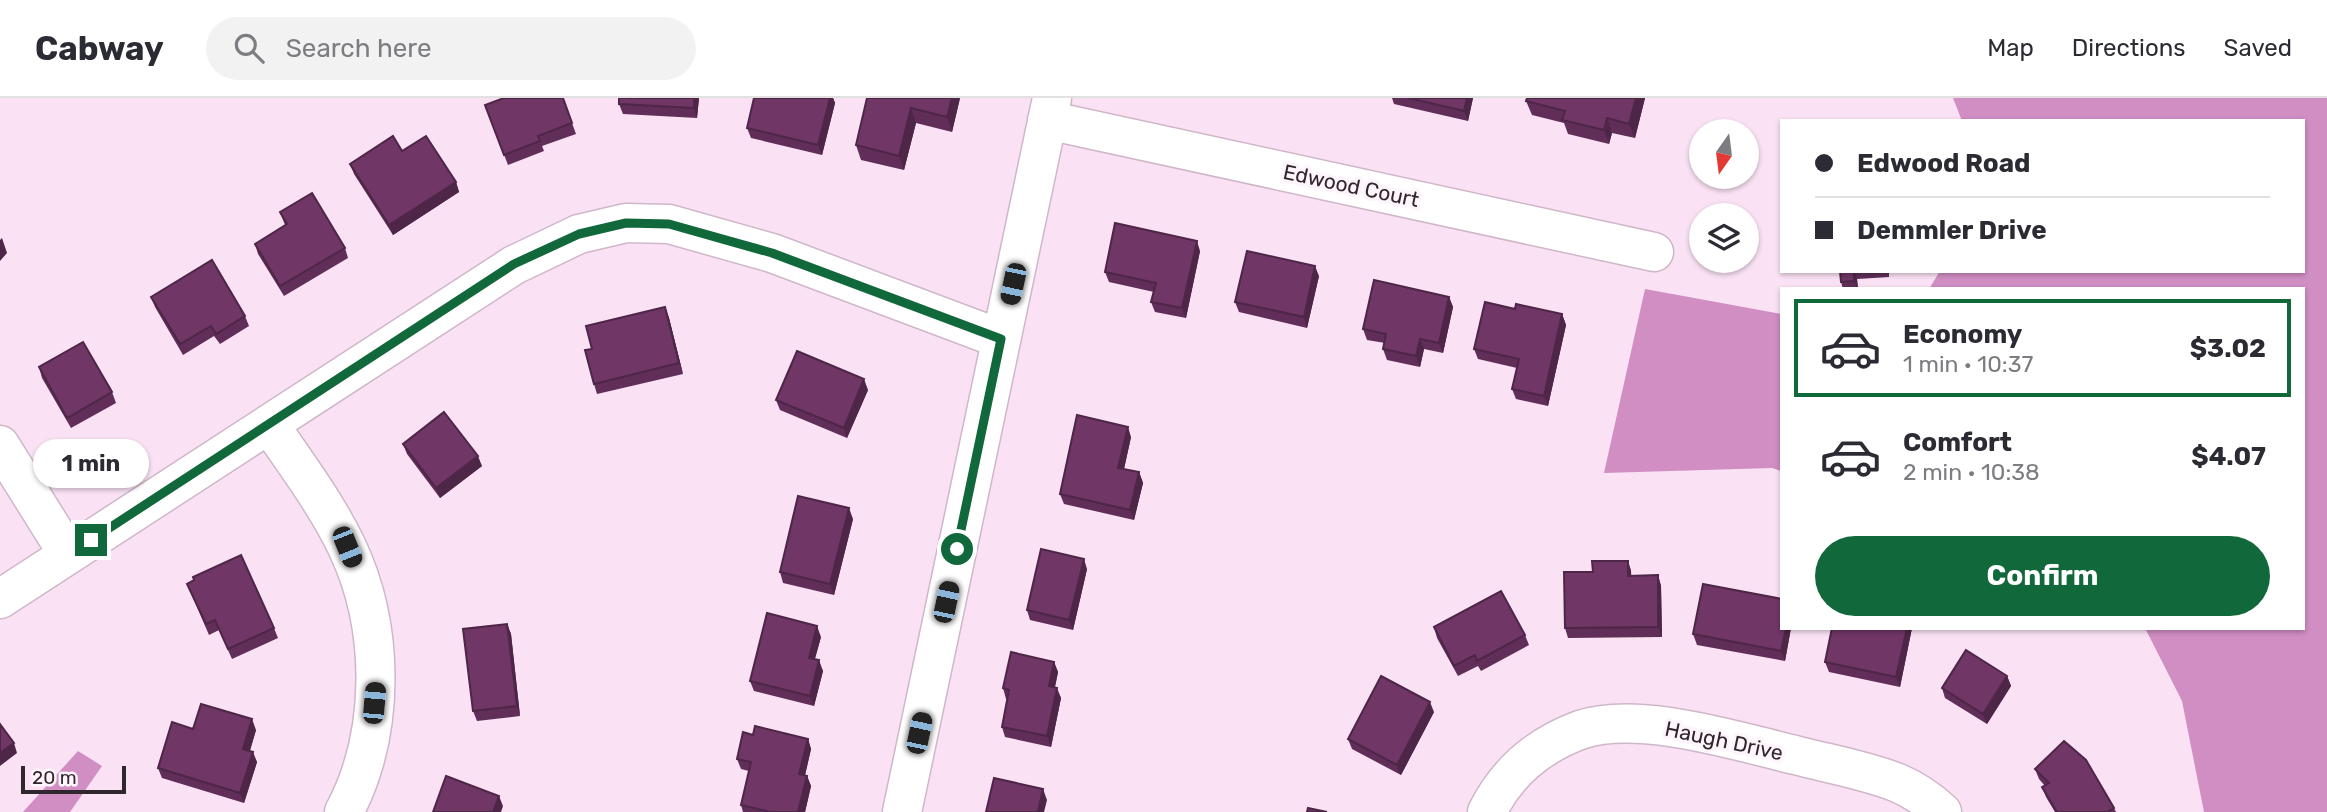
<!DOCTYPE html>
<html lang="en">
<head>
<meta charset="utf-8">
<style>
	body { margin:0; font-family:Rubik,sans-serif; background:#f2f2f3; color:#2b2b33; height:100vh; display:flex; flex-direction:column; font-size:26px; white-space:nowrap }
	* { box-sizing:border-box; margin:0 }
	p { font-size:23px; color:#7c7c81 }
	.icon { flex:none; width:38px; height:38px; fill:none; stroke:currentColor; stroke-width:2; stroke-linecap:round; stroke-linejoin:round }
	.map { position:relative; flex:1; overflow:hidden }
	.drawer { position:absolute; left:1780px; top:189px; width:525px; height:343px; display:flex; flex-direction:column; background:#fff; border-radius:0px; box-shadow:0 2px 5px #0004 }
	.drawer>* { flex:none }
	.hud { position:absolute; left:1780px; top:21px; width:525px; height:154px; border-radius:0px; box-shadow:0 2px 5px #0004; display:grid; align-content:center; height:154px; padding:0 35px; background:#fff }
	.needle { width:46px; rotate:194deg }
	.fabs { position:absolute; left:1689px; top:21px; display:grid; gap:14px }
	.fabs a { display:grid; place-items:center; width:70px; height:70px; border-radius:50%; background:#fff; box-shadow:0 2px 5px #0004; font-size:35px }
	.scale { position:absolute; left:21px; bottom:18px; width:105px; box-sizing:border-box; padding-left:7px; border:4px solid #30272e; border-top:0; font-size:19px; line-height:24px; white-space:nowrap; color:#30272e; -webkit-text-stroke:5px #fef4fb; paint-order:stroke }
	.end { position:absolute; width:32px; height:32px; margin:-16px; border:9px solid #11683a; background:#fff; box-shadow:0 0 0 4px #fff }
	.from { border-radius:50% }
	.bubble { position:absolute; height:49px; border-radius:24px; background:#fff; box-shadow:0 2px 5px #0004; font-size:23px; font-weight:700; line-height:49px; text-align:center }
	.car { position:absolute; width:21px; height:42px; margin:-21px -10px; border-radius:9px; box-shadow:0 0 5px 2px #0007; background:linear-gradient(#222 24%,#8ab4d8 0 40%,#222 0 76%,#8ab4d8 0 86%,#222 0) }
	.hud b { display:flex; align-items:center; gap:24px; height:66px; font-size:26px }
	.hud b+b { border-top:2px solid #e1e1e2 }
	.hud i { width:18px; height:18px; background:#2b2b33 }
	ul { padding:12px 0 0; list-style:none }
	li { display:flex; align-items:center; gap:21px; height:98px; margin:0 14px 10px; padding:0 21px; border:4px solid transparent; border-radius:0px }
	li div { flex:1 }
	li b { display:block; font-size:26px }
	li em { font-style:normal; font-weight:700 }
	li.on { border-color:#11683a }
	li>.icon { width:63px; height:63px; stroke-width:1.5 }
	.primary-button { display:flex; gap:14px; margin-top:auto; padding:14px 35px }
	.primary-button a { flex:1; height:80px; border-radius:42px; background:#11683a; color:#fff; font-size:28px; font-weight:700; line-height:80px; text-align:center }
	header { display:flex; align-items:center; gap:42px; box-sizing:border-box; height:98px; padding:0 35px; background:#fff; border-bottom:2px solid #e1e1e2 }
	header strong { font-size:33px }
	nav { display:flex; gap:38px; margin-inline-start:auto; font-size:24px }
	.search { width:490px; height:63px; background:#f2f2f3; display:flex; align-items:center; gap:18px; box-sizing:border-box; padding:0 24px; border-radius:38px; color:#7c7c81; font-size:26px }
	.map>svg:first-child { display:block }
</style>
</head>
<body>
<header>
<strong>Cabway</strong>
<div class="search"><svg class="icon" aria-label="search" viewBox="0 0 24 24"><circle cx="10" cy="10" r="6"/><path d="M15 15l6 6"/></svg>Search here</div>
<nav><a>Map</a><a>Directions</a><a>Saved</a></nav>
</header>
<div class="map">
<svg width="2327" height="714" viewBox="0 0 2327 714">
	<rect width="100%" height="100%" fill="#fae2f4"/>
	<path fill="#d08ec3" d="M1953,0H2327V714H2204L2182,603L2145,530H2303V191H1929L1940,173H2303V23H1962Z
		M1645,191L1781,216V373L1772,370L1604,375Z
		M78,653L102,668L70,714H23Z"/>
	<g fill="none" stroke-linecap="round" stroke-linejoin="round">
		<g stroke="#cfb7c9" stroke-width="41">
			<path id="minor" d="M1047,22L1654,154
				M269,326C296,366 326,405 347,449C385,529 386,635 344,714
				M0,347L68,456
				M0,501L514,167L579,136L626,125L669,126L772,155L1001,241
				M902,714L1052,0
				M1487,714C1507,674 1537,648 1580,632C1638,612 1736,643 1795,657C1829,666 1865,672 1898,685C1914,692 1930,703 1942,714"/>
		</g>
		<use href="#minor" stroke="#fff" stroke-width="38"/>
	</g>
	<path fill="#602e58" d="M563,0L576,36L542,48L544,53L508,67L485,7Z
		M619,0H699L697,20L623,16L619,6Z
		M754,0H833L835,5L822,57L751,40L747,30Z
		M867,0H960L952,34L916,25L904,72L861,62L856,47Z
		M1392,0H1473L1468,23L1394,6Z
		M1527,0H1645L1635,40L1612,35L1609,46L1568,36L1564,25L1532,17L1526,3Z
		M402,53L456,84L459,94L393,137L354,76L350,66Z
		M280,114L345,150L348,160L284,198L258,156L255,146L285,127Z
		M1200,153L1186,220L1155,214L1151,204L1154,194L1109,184L1105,174Z
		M1840,173H1889V179L1857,181L1858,191H1843L1841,184Z
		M1319,178L1307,230L1239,214L1235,204Z
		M151,199L245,218L249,228L220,246L214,238L183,257L155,209Z
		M1449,199L1453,209L1443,255L1424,251L1420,269L1387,262L1383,251L1385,245L1367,242L1363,231Z
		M665,209L669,220L683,276L597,296L594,286L592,251Z
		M1515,211L1562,216L1566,227L1548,308L1516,301L1512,291L1517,270L1478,261L1474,251Z
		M39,269L112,294L116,305L71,330L42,280Z
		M868,292L847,340L780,312L776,302Z
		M1131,339L1124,371L1139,374L1143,385L1134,422L1064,406L1060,396Z
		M403,346L482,368L440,400L407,356Z
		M853,421L834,497L783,485L780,474Z
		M1628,463L1631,473V478L1658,477L1661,488L1662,539L1568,540L1565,530L1593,474Z
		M1087,471L1073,532L1030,522L1027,512Z
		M187,486L274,530L278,540L232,561L219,532L209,537Z
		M507,526L511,536L520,618L477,623L473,613Z
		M1434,529L1525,537L1529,547L1481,573L1478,568L1458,578L1437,540Z
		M1782,530H1791L1785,563L1697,547L1693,536Z
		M1832,530H1912L1900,589L1829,574L1825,564Z
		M821,539L815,561L823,573L814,608L754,593L750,583Z
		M1054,564L1058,574L1055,589L1061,600L1051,649L1005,639L1002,629L1008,601H1006L1003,590Z
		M2007,578L2011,588L1987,626L1945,600L1942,590Z
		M1434,614L1401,677L1352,651L1348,641Z
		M193,631L256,632L250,653L257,664L244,705L162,680L158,670Z
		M753,637L808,641L811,651L805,677L807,678L811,688L805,714H743L741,707L749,673L741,671L737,661Z
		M2035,671L2114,710L2116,714H2055L2046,699L2042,689L2045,688L2039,681Z"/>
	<path fill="#4e2647" d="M694,0H699L697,20L694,10Z
		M830,0H833L835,5L822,57L818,47Z
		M952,0H960L952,34L947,19Z
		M1467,0H1473L1468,23L1464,13Z
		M1636,0H1645L1635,40L1629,26Z
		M911,10L916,25L904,72L899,58Z
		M1607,20L1612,35L1609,46L1604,32Z
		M456,84L459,94L393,137L389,127Z
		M2,140L7,155L0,163V142Z
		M1197,143L1200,153L1186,220L1182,210Z
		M1315,168L1319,178L1307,230L1304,219Z
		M1854,173L1857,181L1858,191L1854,183Z
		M1449,199L1453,209L1443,255L1439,245Z
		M665,209L669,220L683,276L679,265Z
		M1562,216L1566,227L1548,308L1544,298Z
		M1420,241L1424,251L1420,269L1416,258Z
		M864,281L868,292L847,340L844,330Z
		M1128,329L1131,339L1122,380L1118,370Z
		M478,358L482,368L440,400L436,390Z
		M1139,374L1143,385L1134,422L1130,412Z
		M849,410L853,421L834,497L830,486Z
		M1084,461L1087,471L1073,532L1069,522Z
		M1628,463L1631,473L1632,488L1628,478Z
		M1658,477L1661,488L1662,539L1658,529Z
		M507,526L511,536L520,618L517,608Z
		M817,528L821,539L812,570L809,560Z
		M1786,530H1791L1785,563L1781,553Z
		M1907,530H1912L1900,589L1896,579Z
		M819,562L823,573L814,608L810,598Z
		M1054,564L1058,574L1053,598L1049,588Z
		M2007,578L2011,588L1987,626L1983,616Z
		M1057,590L1061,600L1051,649L1047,638Z
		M1430,604L1434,614L1401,677L1397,667Z
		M252,621L256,632L247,661L243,651Z
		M808,641L811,651L803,686L799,676Z
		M14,645L17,655L0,668V655Z
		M253,654L257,664L244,705L240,695Z
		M807,678L811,688L805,714H798Z
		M1043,691L1047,702L1044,714H1038Z
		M499,698L503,708L501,714H493Z"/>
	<path fill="#703666" stroke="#4e2647" stroke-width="2" d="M504,0H563L572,25L538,38L540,43L504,57L485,7Z
		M619,0H694V10L619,6Z
		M754,0H830L818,47L747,30Z
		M867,0H952L947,19L911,10L899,58L856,47Z
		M1409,0H1467L1464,13Z
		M1527,0H1636L1629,26L1607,20L1604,32L1562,22L1565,13L1526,3Z
		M393,38L402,53L426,38L456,84L389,127L350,66Z
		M312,95L345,150L280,188L255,146L287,126L280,114Z
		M1115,125L1197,143L1182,210L1151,204L1156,185L1105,174Z
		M1247,153L1315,168L1304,219L1235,204Z
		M212,162L245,218L216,236L211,228L180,246L151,199Z
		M1840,173H1854V183L1841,184Z
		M1374,182L1449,199L1439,245L1420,241L1416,258L1383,251L1386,236L1363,231Z
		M1485,204L1515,211L1516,206L1562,216L1544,298L1512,291L1519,261L1474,251Z
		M665,209L679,265L594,286L585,252L592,251L586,228Z
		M83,244L112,294L67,320L39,269Z
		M797,253L864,281L844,330L776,302Z
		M444,314L478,358L436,390L403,346Z
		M1077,317L1128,329L1118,370L1139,374L1130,412L1060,396Z
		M798,398L849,410L830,486L780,474Z
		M1041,451L1084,461L1069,522L1027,512Z
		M241,457L274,530L228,551L215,522L206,526L187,486L194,482L193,479Z
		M1592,463H1628V478L1658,477V529L1565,530L1564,474H1593Z
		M1703,486L1782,501V530H1786L1781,553L1693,536Z
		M1501,493L1525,537L1477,563L1475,557L1454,568L1434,529Z
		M767,515L817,528L809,560L819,562L810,598L750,583Z
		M507,526L517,608L473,613L463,531Z
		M1832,530H1907L1896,579L1825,564Z
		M1966,552L2007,578L1983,616L1942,590Z
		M1011,554L1054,564L1049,588L1057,590L1047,638L1002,629L1009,592L1003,590Z
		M1381,578L1430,604L1397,667L1348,641Z
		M201,606L252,621L243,651L253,654L240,695L158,670L172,624L193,631Z
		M0,626L14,645L0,655Z
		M755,628L808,641L799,676L807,678L798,714H770L741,707L751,664L737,661L743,634L753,637Z
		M2064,643L2086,662L2114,710L2107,714H2057L2042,689L2049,685L2035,671Z
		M446,678L499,698L493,714H433Z
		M994,680L1043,691L1038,714H986Z
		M1308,710L1327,714H1307Z"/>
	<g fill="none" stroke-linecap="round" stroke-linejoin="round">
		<path stroke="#11683a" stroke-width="9" d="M91,442L514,166L579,136L626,125L669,126L772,155L1001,241L957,451"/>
	</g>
	<g text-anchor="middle" stroke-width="7" stroke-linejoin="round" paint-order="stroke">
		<g font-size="21" fill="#30272e" stroke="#fef4fb">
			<text transform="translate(1351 88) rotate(12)" y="7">Edwood Court</text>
			<text transform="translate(1724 643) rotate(12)" y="7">Haugh Drive</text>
		</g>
	</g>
</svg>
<div class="fabs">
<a><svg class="needle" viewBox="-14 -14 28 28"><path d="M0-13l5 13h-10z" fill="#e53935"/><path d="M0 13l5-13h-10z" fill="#7c7c81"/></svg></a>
<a><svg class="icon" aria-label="layers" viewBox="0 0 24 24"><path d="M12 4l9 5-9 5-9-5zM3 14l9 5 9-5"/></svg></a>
</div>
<div class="scale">20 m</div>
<i class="end from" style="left:957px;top:451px"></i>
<i class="end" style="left:91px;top:442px"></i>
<div class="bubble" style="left:33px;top:341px;width:116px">1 min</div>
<i class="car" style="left:1013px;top:186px;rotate:192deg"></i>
<i class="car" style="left:347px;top:449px;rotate:158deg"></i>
<i class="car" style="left:946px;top:504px;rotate:12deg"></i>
<i class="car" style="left:374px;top:605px;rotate:5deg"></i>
<i class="car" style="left:919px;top:635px;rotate:12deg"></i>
<div class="hud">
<b><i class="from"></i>Edwood Road</b>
<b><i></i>Demmler Drive</b>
</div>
<section class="drawer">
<ul>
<li class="on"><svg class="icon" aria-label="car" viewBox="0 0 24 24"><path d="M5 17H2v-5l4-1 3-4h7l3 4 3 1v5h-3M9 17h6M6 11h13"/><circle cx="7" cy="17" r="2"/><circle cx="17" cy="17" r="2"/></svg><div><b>Economy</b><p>1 min · 10:37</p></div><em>$3.02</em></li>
<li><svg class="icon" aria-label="car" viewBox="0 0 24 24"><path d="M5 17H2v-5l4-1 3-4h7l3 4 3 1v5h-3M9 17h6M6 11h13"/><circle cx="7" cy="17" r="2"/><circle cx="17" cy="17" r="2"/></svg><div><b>Comfort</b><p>2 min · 10:38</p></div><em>$4.07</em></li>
</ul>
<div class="primary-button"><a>Confirm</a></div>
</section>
</div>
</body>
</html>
